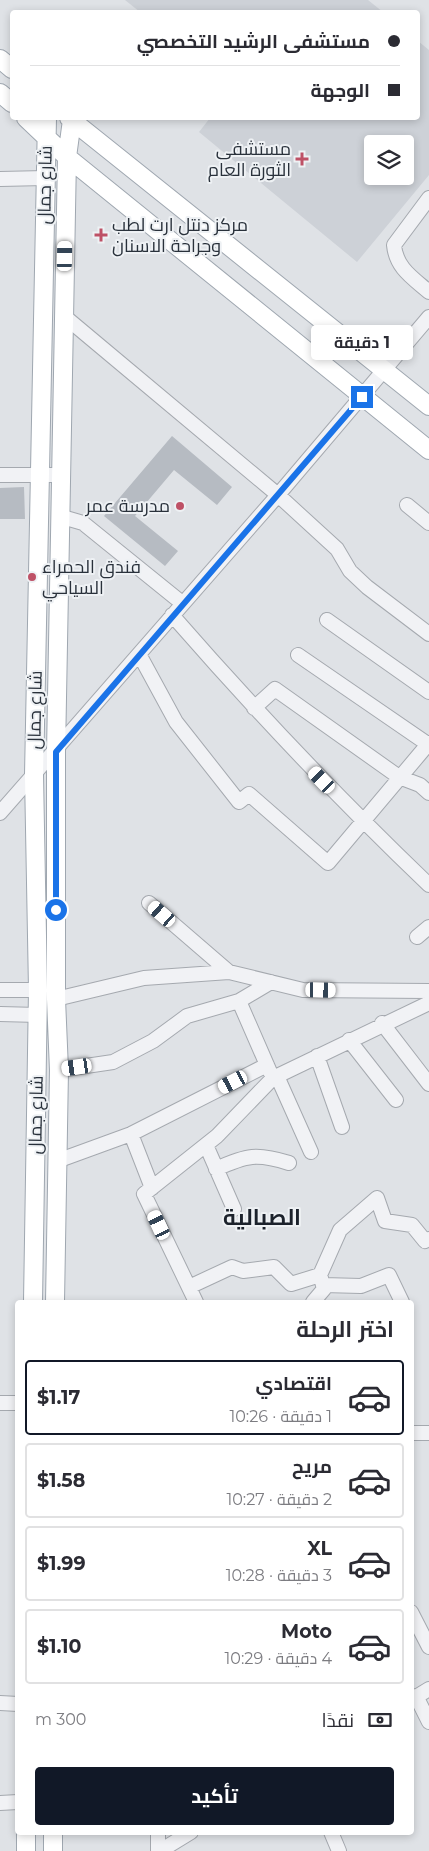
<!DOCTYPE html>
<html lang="ar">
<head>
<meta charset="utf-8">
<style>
	body { margin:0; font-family:Montserrat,Cairo,sans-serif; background:#f2f2f3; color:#2b2b33; direction:rtl; height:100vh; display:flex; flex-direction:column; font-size:19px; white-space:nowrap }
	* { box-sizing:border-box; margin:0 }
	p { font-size:16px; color:#7c7c81 }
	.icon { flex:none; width:28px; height:28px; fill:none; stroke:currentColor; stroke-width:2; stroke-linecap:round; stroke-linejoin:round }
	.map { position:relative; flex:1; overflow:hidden; direction:ltr }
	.drawer { position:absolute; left:15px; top:1300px; width:399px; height:535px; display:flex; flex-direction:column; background:#fff; border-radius:5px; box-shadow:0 2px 8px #0003; direction:rtl }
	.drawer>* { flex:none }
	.hud { position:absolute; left:10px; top:10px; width:410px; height:110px; border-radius:5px; box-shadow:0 2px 8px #0003; direction:rtl; display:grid; align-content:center; height:110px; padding:0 20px; background:#fff }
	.tools { position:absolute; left:364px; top:135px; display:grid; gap:10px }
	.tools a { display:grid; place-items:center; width:50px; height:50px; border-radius:5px; background:#fff; box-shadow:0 2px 8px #0003; font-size:25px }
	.end { position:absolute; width:22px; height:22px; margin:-11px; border:6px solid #1a73e8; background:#fff; box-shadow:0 0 0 2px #fff }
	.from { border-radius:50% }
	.bubble { position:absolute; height:35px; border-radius:5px; background:#fff; box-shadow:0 2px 8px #0003; font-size:16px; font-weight:700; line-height:35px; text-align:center; direction:rtl }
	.car { position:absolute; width:15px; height:30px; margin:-15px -8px; border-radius:6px; box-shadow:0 0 4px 1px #0007; background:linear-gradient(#fff 24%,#345 0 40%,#fff 0 76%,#345 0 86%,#fff 0) }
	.hud b { display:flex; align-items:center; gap:18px; height:48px; font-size:19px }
	.hud b+b { border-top:1px solid #e1e1e2 }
	.hud i { width:12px; height:12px; background:#2b2b33 }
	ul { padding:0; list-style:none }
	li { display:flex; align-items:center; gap:15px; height:75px; margin:0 10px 8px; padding:0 10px; border:2px solid #e1e1e2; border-radius:5px }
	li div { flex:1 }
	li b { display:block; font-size:19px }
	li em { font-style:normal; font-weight:700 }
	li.current { border-color:#111827 }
	li>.icon { width:45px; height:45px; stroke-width:1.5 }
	h2 { padding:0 20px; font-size:22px; line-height:60px }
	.pay { display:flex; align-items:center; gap:12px; height:55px; padding:0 20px; font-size:19px }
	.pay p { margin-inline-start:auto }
	.button { display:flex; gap:10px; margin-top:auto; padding:10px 20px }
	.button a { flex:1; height:58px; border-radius:5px; background:#111827; color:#fff; font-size:20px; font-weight:700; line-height:58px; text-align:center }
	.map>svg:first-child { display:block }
</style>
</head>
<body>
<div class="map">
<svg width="429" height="1851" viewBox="0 0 429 1851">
	<rect width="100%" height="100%" fill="#dfe2e6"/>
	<path fill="#cdd1d7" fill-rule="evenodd" d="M125,0H368L383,12H140Z
		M418,41L429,50V175L357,262L199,132L210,118H418ZM372,144H405V176H372Z"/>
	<path fill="#b6bbc2" d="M172,436L232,487L217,505L174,470L135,516L178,551L165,566L104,516Z
		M24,487L25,519H0V488Z"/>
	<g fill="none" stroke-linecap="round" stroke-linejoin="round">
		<g stroke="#a5a9af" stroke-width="16">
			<path id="minor" d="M0,179L45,178
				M429,198L394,245C396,268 413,278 429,292
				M64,316L278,495L337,549L350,571L367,587L429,634
				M0,475H60
				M407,505L429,523
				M59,516L83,523L182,603
				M172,615C254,709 339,799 429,885
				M327,620L429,692
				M139,654L176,722L239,802L249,794L328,863L429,743
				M298,655L429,745
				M254,708L275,689L399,777L420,785L429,793
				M0,813L278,495L429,317
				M149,903L229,972L303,990L429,991
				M417,937L429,927
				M0,990H38
				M56,999L144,978L229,972
				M239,1001L270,1072
				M0,1014L38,1015
				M382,1023L429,1084
				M349,1040L396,1100
				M317,1056L342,1127
				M59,1070L113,1062L153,1041L187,1016L239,1001L271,982
				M277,1076L311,1152
				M131,1134L152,1188
				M206,1145L234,1209
				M57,1161L131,1134L267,1065
				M216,1169C247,1155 257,1153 289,1163
				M323,1285L361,1286L389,1275L402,1302
				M189,1287L232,1267L243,1271L274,1267L291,1284L320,1275L340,1230L377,1198L385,1221L412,1225L425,1241L429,1239
				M196,1302L144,1194L217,1136L273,1078L429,1003
				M313,1302L324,1289L321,1278
				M0,1403H18
				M411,1433H429
				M411,1612L429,1647
				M416,1696L429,1722
				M411,1700L429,1689
				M0,1703L18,1704
				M0,1803L18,1802
				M158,1832V1851
				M331,1832L339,1851
				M160,1851L191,1832"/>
		</g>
		<g stroke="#9fa7b0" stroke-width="20">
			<path id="major" d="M0,59L12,69
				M0,93L12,103
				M26,118L67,157L429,450
				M69,118L429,406
				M33,1302L38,990L34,775L47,118
				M55,1302L59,1070L56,999V752L67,157L72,120
				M26,1851V1832
				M53,1851V1832"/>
		</g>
		<use href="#minor" stroke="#f1f2f5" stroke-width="14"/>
		<use href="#major" stroke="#fff" stroke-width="18"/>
	</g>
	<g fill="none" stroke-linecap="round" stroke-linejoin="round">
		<path stroke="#1a73e8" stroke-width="6" d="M56,910V752L362,397"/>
	</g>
	<g fill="#be5166" stroke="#eef1f4" stroke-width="2">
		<path d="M299.5 151.5h5v5h5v5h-5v5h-5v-5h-5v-5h5z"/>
		<path d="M98.5 227.5h5v5h5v5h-5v5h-5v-5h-5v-5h5z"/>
		<circle cx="180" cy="506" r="5"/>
		<circle cx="32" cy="577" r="5"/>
	</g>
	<g text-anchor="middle" stroke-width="4" stroke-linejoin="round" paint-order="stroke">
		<g font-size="18" fill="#29313b" stroke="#eef1f4" text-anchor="end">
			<text x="291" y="155">مستشفى<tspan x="291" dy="21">الثورة العام</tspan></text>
			<text x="112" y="231" text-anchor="start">مركز دنتل ارت لطب<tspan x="112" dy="21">وجراحة الاسنان</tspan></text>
			<text x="170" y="512">مدرسة عمر</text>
			<text x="42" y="573" text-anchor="start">فندق الحمراء<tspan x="42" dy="21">السياحي</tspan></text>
		</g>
		<g font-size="18" fill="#29313b" stroke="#eef1f4">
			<text transform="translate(45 185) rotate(-89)" y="6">شارع جمال</text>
			<text transform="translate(35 710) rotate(-89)" y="6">شارع جمال</text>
			<text transform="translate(36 1115) rotate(-89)" y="6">شارع جمال</text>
		</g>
		<g font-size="22" font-weight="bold" fill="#1c222c" stroke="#eef1f4">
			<text x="262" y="1225">الصبالية</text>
		</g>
	</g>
</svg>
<div class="tools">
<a><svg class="icon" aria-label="layers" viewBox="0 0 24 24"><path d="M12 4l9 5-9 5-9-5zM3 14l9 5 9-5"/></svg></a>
</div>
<i class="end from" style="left:56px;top:910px"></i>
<i class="end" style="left:362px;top:397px"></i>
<div class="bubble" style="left:311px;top:325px;width:102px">1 دقيقة</div>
<i class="car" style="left:65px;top:256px;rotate:1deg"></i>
<i class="car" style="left:322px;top:780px;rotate:316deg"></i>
<i class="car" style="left:162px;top:914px;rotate:311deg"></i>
<i class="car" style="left:321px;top:990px;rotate:91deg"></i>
<i class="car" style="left:77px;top:1067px;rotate:262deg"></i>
<i class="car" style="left:233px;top:1082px;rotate:243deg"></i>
<i class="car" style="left:159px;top:1225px;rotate:335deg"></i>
<div class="hud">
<b><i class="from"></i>مستشفى الرشيد التخصصي</b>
<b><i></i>الوجهة</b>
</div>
<section class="drawer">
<h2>اختر الرحلة</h2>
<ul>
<li class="current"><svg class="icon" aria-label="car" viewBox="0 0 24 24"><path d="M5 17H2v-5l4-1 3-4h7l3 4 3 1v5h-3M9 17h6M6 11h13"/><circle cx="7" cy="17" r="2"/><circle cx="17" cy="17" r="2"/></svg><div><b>اقتصادي</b><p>1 دقيقة · 10:26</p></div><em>$1.17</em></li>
<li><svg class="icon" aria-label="car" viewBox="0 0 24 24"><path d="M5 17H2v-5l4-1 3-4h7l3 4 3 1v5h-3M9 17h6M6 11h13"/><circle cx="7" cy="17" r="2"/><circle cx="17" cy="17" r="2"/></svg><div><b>مريح</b><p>2 دقيقة · 10:27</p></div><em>$1.58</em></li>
<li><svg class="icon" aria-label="car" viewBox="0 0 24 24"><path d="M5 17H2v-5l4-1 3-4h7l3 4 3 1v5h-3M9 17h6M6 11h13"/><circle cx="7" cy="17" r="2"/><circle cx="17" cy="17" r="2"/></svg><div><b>XL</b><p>3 دقيقة · 10:28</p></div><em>$1.99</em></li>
<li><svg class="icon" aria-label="car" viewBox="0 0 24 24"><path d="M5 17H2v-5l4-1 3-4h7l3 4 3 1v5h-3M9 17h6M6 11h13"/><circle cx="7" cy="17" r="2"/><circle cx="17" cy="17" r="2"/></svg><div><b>Moto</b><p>4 دقيقة · 10:29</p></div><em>$1.10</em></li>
</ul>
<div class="pay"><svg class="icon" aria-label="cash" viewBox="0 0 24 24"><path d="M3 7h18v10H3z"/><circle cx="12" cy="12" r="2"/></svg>نقدًا<p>300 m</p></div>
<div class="button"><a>تأكيد</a></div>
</section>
</div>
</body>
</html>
